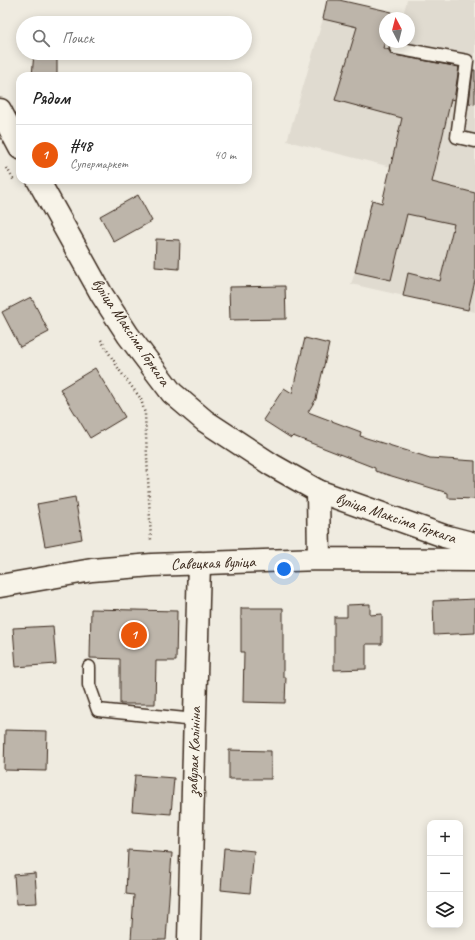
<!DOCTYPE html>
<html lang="ru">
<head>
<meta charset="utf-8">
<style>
	:root { --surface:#fff; --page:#f2f2f2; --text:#222; --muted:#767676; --line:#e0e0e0; --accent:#ea580c }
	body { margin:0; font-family:Caveat,sans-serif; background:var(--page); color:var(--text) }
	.controls { position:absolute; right:12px; bottom:12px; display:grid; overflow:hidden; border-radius:8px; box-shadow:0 2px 10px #0003 }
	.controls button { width:36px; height:36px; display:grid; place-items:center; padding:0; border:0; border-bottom:1px solid var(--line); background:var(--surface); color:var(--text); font:20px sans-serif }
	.compass { position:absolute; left:379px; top:12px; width:36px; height:36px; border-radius:50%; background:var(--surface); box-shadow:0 2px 10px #0003; rotate:353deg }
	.you { position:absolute; left:284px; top:569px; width:14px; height:14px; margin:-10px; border:3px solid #fff; border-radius:50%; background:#1a73e8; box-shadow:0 0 0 6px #1a73e833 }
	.badge { display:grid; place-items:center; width:26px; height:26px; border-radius:50%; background:var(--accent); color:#fff; font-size:13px; font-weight:700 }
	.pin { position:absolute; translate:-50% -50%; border:2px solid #fff; box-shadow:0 1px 4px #0006 }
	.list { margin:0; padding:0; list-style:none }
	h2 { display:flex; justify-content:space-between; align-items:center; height:52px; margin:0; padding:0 16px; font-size:17px }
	h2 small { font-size:13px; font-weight:400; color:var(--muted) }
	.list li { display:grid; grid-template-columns:26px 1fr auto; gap:12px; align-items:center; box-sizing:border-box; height:60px; padding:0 16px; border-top:1px solid var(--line) }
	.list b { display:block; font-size:15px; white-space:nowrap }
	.list p { margin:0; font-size:13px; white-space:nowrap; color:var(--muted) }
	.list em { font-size:13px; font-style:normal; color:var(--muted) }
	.icon { flex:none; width:22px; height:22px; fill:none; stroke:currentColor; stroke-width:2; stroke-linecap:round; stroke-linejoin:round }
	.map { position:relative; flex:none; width:475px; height:940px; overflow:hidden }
	.search { position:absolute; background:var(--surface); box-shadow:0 2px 10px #0003; left:16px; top:16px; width:236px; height:44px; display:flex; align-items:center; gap:10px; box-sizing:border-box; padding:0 14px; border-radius:22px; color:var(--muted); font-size:15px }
	.panel { position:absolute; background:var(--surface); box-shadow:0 2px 10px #0003; left:16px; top:72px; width:236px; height:112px; border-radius:12px }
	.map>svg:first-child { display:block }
</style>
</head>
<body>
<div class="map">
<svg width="475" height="940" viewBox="0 0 475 940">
	<rect width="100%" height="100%" fill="#efebe0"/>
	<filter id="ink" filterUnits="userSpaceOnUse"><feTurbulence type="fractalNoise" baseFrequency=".025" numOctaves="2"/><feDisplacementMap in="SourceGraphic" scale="8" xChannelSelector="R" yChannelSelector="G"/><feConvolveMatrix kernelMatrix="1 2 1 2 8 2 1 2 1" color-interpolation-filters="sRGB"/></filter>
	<g filter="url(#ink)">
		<path fill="#e0dbd0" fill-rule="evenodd" d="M 327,0 L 339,0 L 403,15 L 407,0 L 475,0 L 475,312 L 351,284 L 355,272 L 372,200 L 382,202 L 391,167 L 287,141 L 323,19 ZM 385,18 L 409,18 L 409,42 L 385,42 Z"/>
		<path fill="#bdb5aa" stroke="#3b2a1e" d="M 327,0 L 339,0 L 392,12 L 390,18 L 385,18 L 385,41 L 383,48 L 389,50 L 391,54 L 395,55 L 459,67 L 454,100 L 451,99 L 432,182 L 475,193 L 475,281 L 468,310 L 403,296 L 408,273 L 440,281 L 454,224 L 407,214 L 391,280 L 355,272 L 372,200 L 382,203 L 402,118 L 335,100 L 357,27 L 323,19 Z
			M 34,53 L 57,53 L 57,76 L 32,76 Z
			M 473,70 L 475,70 L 475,104 L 469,103 Z
			M 138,195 L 152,221 L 114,242 L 100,216 Z
			M 156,239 L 180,240 L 179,269 L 155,267 Z
			M 285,286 L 286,319 L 230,320 L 229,287 Z
			M 31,297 L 49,332 L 20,347 L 2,312 Z
			M 305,338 L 329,344 L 316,399 L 308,412 L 361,432 L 360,436 L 430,458 L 475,461 L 475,499 L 448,498 L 448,493 L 375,471 L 375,468 L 293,436 L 291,438 L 263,420 L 284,388 L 292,393 Z
			M 95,368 L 125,417 L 90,438 L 60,389 Z
			M 75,497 L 82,539 L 45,546 L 37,504 Z
			M 475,599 L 475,633 L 434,635 L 433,601 Z
			M 370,604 L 370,615 L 382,614 L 382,644 L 366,644 L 366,669 L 334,670 L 334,617 L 347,617 L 347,605 Z
			M 241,608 L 283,608 L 283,677 L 286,677 L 285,703 L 243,702 L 244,652 L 241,652 Z
			M 91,609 L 177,611 L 176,661 L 156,661 L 155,704 L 120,704 L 120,659 L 90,658 Z
			M 53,626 L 56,664 L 16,667 L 13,628 Z
			M 5,730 L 47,731 L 46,771 L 4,770 Z
			M 229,750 L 271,751 L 271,779 L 229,779 Z
			M 135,775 L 174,778 L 171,814 L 132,811 Z
			M 224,848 L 254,851 L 250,893 L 221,890 Z
			M 128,850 L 172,853 L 166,940 L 131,940 L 134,895 L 126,894 Z
			M 35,873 L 37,903 L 16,904 L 14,875 Z"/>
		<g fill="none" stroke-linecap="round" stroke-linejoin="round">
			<defs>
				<path id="service" d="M 396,48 L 467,61 L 457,137 L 475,141
					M 89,667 L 89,685 L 98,710 L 195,720"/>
				<path id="minor" d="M 189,940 L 199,563"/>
				<path id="secondary" d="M 318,491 L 319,559
					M 0,586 L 92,570 L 152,565 L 319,559 L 475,560"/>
				<path id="trunk" d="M 0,110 L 20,148
					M 38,180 L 102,295 L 128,335 L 172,393 L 205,421 L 272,465 L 318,491 L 444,536 L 475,544"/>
			</defs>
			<use href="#service" stroke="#3b2a1e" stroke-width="15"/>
			<use href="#minor" stroke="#3b2a1e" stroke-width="25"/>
			<use href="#secondary" stroke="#3b2a1e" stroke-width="25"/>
			<use href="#trunk" stroke="#3b2a1e" stroke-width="25"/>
			<path stroke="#3b2a1e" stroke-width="2.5" stroke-dasharray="1 3" stroke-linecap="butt" d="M 7,168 L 14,181
				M 101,340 L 120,371 L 141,399
				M 141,399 L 145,414 L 151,541"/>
			<use href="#service" stroke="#f7f3e8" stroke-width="12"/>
			<use href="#minor" stroke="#f7f3e8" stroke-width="22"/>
			<use href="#secondary" stroke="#f7f3e8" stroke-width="22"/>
			<use href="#trunk" stroke="#f7f3e8" stroke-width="22"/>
		</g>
	</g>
	<g text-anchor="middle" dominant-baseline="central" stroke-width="3" stroke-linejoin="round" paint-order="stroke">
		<g font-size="16" fill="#3b2a1e" stroke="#f7f3e8">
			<text transform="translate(131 332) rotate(56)">вуліца Максіма Горкага</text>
			<text transform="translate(396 518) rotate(19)">вуліца Максіма Горкага</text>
			<text transform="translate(213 563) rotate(-2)">Савецкая вуліца</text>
			<text transform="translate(194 751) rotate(-88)">завулак Калініна</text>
		</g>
	</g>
</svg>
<div class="controls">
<button>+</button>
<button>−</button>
<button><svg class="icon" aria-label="layers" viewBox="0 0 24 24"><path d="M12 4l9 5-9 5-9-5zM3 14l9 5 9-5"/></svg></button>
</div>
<svg class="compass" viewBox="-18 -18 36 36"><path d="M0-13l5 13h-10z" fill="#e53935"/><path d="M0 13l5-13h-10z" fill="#767676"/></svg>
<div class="you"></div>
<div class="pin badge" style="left:134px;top:635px">1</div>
<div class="search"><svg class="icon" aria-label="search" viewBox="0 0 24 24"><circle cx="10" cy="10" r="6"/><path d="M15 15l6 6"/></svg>Поиск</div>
<section class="panel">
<h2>Рядом<small></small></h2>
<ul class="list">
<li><span class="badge">1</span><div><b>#48</b><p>Супермаркет</p></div><em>40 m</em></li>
</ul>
</section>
</div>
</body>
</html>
